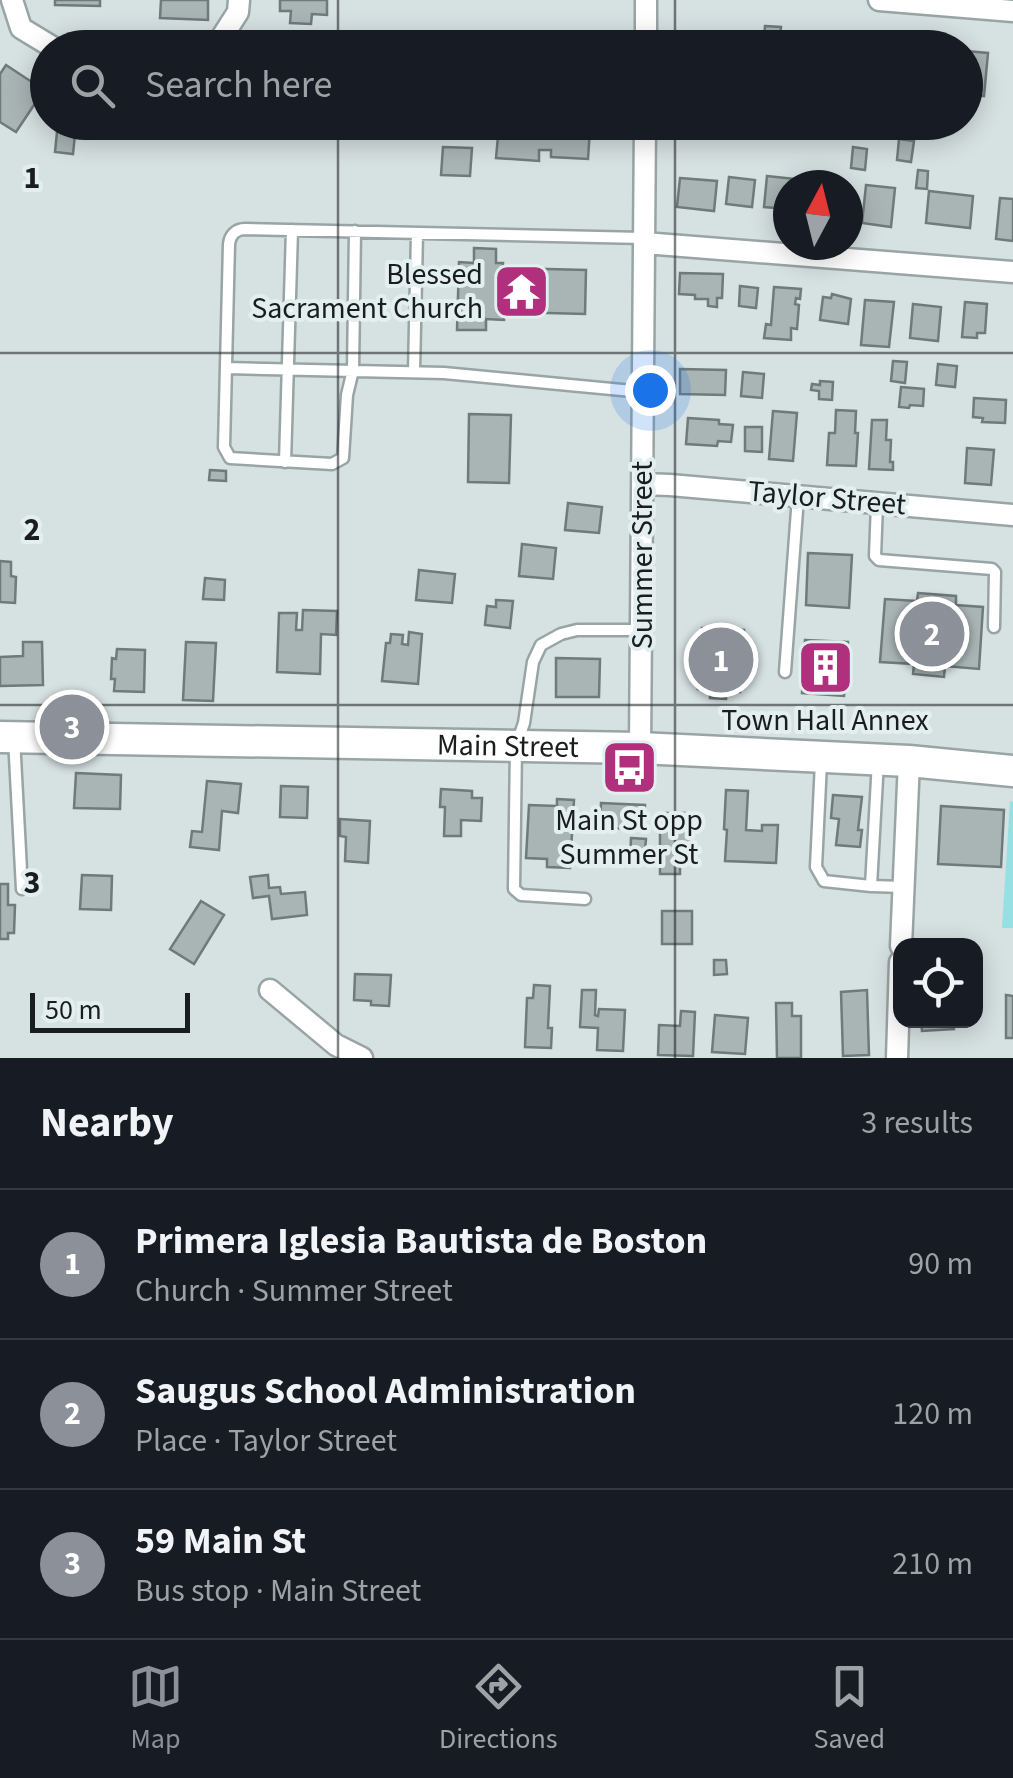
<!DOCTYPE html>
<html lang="en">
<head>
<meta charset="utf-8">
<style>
	:root { --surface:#171b24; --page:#242831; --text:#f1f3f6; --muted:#9ea1a6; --line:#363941; --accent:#8c9099 }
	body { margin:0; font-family:"Source Sans 3",sans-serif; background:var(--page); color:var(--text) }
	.controls { position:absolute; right:30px; bottom:30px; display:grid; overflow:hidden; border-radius:20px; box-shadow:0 5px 25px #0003 }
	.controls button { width:90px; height:90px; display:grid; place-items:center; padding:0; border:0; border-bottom:2px solid var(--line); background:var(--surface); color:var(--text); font:50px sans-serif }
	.compass { position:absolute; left:773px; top:170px; width:90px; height:90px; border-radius:50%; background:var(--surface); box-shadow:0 5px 25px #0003; rotate:7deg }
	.scale { position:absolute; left:30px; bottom:25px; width:160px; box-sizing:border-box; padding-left:10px; border:5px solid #191d1d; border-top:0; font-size:28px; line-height:35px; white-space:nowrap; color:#191d1d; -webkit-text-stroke:8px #e3efef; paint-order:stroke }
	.you { position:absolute; left:650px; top:390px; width:35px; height:35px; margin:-25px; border:8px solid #fff; border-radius:50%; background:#1a73e8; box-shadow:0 0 0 15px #1a73e833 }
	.badge { display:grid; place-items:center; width:65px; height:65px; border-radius:50%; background:var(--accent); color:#fff; font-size:32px; font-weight:700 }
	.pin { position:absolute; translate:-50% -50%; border:5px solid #fff; box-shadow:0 2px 10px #0006 }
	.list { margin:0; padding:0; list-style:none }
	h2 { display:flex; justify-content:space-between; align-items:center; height:130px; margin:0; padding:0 40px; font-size:42px }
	h2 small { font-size:32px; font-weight:400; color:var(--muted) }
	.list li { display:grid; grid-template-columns:65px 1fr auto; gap:30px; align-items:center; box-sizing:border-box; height:150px; padding:0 40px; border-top:2px solid var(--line) }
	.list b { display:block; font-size:38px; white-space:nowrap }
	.list p { margin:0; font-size:32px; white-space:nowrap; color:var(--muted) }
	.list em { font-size:32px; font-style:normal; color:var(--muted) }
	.icon { flex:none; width:55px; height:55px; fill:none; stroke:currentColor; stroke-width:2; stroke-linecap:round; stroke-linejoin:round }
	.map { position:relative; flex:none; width:1013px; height:1058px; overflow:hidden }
	.search { position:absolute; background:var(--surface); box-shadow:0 5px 25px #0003; left:30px; right:30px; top:30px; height:110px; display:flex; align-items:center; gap:25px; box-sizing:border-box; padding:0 35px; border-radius:55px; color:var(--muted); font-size:38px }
	.sheet { height:580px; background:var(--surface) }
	nav { display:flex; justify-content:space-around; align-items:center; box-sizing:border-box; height:140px; border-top:2px solid var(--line); background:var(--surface); font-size:28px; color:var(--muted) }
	nav a { display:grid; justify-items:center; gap:5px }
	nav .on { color:var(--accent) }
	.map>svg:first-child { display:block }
</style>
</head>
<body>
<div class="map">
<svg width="1013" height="1058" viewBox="0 0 1013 1058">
	<rect width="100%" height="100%" fill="#d6e1e2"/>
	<path fill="#96e0e3" d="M 1010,801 L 1013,802 L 1013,928 L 1002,928 Z"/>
	<path fill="#a9b4b5" stroke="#6f7a7a" stroke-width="2.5" d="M 55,0 L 100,0 L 100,6 L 55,5 Z
		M 161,0 L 208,0 L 208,20 L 160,18 Z
		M 280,0 L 327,0 L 327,15 L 312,14 L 311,24 L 290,23 L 291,11 L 280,11 Z
		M 765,26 L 781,27 L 779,48 L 763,48 Z
		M 966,51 L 988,53 L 984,96 L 966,94 Z
		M 6,65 L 44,90 L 16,132 L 0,122 L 0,74 Z
		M 58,122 L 76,124 L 73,154 L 55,152 Z
		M 155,122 L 171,122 L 170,137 L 153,135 Z
		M 533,126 L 590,129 L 588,159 L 551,157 L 551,150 L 539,150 L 539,161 L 496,158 L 498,136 L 532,138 Z
		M 899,139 L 914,141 L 911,162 L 897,160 Z
		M 443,147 L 472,148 L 470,176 L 441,175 Z
		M 853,147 L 867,149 L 865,170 L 851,168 Z
		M 918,170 L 928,171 L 927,189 L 916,188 Z
		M 767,176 L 805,180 L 804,185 L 788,185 L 788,209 L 764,207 Z
		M 729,177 L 755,180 L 752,207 L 726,204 Z
		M 680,178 L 717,181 L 714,211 L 677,207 Z
		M 866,185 L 895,188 L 891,227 L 862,223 Z
		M 929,191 L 973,196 L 970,228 L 926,223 Z
		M 1000,198 L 1013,199 L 1013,241 L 996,239 Z
		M 474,248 L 496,249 L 496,263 L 503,263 L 503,268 L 586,270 L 585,314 L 504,312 L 504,320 L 486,319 L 486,330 L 457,330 L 459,262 L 474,263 Z
		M 680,273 L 723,274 L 722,298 L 717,298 L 717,307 L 708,306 L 708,299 L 695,299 L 695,295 L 679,294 Z
		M 740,286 L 758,288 L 756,308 L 739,306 Z
		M 774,287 L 801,289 L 800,299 L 796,298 L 795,304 L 799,305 L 797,329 L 791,328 L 791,340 L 764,338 L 766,324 L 771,325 Z
		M 832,294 L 851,299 L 848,324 L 820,320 L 823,297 L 831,298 Z
		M 865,300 L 894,302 L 889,347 L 861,345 Z
		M 965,302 L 987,304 L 985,333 L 977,333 L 977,338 L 962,337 Z
		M 913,304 L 941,307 L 938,341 L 910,338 Z
		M 893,361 L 907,362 L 905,383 L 891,381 Z
		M 938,364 L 957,366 L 955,387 L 936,385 Z
		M 680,369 L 726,370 L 725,395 L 680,394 Z
		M 743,372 L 764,374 L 762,398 L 741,396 Z
		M 820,381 L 833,382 L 832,400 L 819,399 L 819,391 L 811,390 L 812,384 L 820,385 Z
		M 901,387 L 924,389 L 923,406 L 910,405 L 909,408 L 899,407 Z
		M 974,398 L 1006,400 L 1005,423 L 982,422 L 983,418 L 973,417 Z
		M 836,410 L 856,411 L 855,433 L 858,433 L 856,466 L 827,465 L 829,433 L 835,433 Z
		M 773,411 L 797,413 L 793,461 L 769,459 Z
		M 469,414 L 511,415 L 509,483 L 468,482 Z
		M 688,418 L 719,420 L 719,424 L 733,425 L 731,442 L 718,441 L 717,446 L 686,444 Z
		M 872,420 L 887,420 L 886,440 L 891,440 L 890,462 L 893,462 L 893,470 L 869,469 Z
		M 745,427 L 762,427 L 762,452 L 745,451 Z
		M 967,448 L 994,450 L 991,485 L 965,483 Z
		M 210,470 L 226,471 L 226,481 L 209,480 Z
		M 568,503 L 602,507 L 599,533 L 565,530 Z
		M 522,544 L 556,548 L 553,579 L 519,576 Z
		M 808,553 L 852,555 L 849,608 L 806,605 Z
		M 0,561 L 11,562 L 11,576 L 16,577 L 15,603 L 0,602 Z
		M 419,570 L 455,574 L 452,603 L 416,600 Z
		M 205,578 L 225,580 L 224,600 L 203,599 Z
		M 918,593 L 956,596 L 956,605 L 983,607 L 979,669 L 945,666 L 944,677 L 913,674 L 914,664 L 880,662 L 885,599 L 917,601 Z
		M 496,600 L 513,601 L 510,628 L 485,625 L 487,606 L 496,607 Z
		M 303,610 L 337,611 L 336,635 L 321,634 L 320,674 L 277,672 L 279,613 L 297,613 L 296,630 L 302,630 Z
		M 702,628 L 744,630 L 740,692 L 726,691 L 726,699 L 710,698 L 710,690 L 698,689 Z
		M 409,632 L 422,634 L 418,684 L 382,681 L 386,643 L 390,643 L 391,634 L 403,635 L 402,644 L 408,645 Z
		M 805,640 L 848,642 L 844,696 L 802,693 Z
		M 23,642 L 42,642 L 43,685 L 0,686 L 0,657 L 23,656 Z
		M 186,642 L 216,643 L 213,701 L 183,700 Z
		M 117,649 L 145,650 L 144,692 L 114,691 L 115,679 L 111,679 L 112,658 L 116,659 Z
		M 556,658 L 600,659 L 599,697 L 556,697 Z
		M 76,773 L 121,775 L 120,809 L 74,808 Z
		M 207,781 L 241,784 L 238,813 L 222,811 L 219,850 L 190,847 L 192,831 L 202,832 Z
		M 281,786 L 308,787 L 307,818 L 280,817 Z
		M 441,789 L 472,791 L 472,798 L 482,798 L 481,821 L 461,820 L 461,836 L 444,836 L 445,807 L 440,807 Z
		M 726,790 L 748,791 L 746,830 L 762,831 L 762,825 L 778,825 L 776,863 L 725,861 L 727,830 L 724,829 Z
		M 833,795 L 862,797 L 858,830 L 862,830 L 860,847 L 836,845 L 839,819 L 831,818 Z
		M 557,799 L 574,800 L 570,868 L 547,867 L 547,859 L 526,858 L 529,805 L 557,806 Z
		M 601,803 L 645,805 L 644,830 L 600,827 Z
		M 941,806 L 1004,810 L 1001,867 L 938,864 Z
		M 660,813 L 691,813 L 691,852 L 680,853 L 680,874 L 660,874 Z
		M 340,819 L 370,821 L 368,863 L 345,861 L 346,837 L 340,836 Z
		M 631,838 L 646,839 L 644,860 L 630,859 Z
		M 82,875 L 112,876 L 111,910 L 80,909 Z
		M 268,875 L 269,888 L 280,887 L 281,894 L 305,892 L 307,915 L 272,919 L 269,896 L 253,898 L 250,877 Z
		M 0,884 L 8,884 L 8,905 L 15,905 L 14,933 L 8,933 L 8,939 L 0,939 Z
		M 201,901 L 224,915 L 194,964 L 170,949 Z
		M 662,911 L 692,911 L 692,944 L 662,944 Z
		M 714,960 L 726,960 L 727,974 L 714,975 Z
		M 355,974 L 391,975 L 389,1006 L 371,1005 L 371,1001 L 354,1000 Z
		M 534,985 L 550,986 L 548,1028 L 552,1028 L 551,1048 L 525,1047 L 527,998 L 533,998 Z
		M 582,990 L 596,990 L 595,1015 L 598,1016 L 599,1009 L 625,1010 L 623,1051 L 597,1050 L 598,1028 L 580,1027 Z
		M 867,990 L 869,1055 L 843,1056 L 841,992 Z
		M 1006,995 L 1013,996 L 1013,1038 L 1006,1038 Z
		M 776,1003 L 792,1003 L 792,1016 L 801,1016 L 801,1058 L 777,1058 Z
		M 681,1011 L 695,1012 L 693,1056 L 658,1055 L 659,1025 L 680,1026 Z
		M 715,1015 L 748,1018 L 745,1054 L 712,1052 Z
		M 921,1021 L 953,1021 L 954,1029 L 922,1031 Z"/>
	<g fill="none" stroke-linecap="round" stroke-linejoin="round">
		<defs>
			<path id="lane" d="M 355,231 L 353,370 L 347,395 L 343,458 L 332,464 L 230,458 L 224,447 L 229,244 C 230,235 236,229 245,229 L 643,238
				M 226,368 L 444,373 L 643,392
				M 414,372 L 417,233
				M 285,462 L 292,230
				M 877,504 L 875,556 L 879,560 L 992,569 L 995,572 L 994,627
				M 785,672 L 798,497
				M 14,738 L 22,889
				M 821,762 L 816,867 L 824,881 L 871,886 L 878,761
				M 871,886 L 904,887
				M 585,899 L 521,895 L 514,889 L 516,746 L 524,723 L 533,662 L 541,645 L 561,634 L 577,630 L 640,630"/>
			<path id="street" d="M 12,0 L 21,28 L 54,48
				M 879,0 L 1013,11
				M 215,48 L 238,12 L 239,0
				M 646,48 L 646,0
				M 644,243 L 1013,272
				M 642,484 L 670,485 L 1013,515
				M 640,748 L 645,122
				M 901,946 L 909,761
				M 270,990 L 336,1045 L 362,1058
				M 897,1058 L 900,962"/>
			<g id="primary">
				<path id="s1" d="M 0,737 L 640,748 L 909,761 L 1013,771"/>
			</g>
		</defs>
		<use href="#lane" stroke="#99a4a4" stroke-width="15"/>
		<use href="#street" stroke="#99a4a4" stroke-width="25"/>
		<use href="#primary" stroke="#99a4a4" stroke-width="35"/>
		<use href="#lane" stroke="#fff" stroke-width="10"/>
		<use href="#street" stroke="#fff" stroke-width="20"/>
		<use href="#primary" stroke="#fff" stroke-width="30"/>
	</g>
	<path fill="none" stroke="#191d1d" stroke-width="2.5" stroke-opacity="0.55" d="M 338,0 L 338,48M 675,0 L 675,48M 338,122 L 338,1058M 675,122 L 675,1058M 0,353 L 1013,353M 0,705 L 1013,705"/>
	<defs>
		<symbol id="temple-square" viewBox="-11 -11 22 22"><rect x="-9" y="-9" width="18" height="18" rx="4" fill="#b1307d" stroke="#e3efef"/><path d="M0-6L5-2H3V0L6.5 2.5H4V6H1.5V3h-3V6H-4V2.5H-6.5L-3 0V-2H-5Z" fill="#fff"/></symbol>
		<symbol id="building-square" viewBox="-11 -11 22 22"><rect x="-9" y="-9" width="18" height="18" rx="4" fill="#b1307d" stroke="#e3efef"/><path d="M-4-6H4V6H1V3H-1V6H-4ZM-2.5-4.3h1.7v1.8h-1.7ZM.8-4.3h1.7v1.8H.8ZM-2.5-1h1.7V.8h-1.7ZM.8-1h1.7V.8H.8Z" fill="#fff"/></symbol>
		<symbol id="bus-square" viewBox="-11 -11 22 22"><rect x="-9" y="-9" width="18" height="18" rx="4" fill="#b1307d" stroke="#e3efef"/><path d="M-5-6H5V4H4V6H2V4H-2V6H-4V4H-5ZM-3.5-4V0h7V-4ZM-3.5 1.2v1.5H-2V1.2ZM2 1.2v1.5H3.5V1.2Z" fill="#fff"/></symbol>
	</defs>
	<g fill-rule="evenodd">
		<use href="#temple-square" x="490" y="260" width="63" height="63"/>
		<use href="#building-square" x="794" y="636" width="63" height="63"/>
		<use href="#bus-square" x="598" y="736" width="63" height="63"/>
	</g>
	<g text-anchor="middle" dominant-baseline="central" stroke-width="8" stroke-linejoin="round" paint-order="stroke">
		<g font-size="30" fill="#191d1d" stroke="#e3efef">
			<text x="483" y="274" text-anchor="end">Blessed<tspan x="483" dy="34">Sacrament Church</tspan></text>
			<text x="825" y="720">Town Hall Annex</text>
			<text x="629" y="820">Main St opp<tspan x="629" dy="34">Summer St</tspan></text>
		</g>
		<g font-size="30" fill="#191d1d" stroke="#e3efef">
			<text transform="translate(827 498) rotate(5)">Taylor Street</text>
			<text transform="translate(642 555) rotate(-90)">Summer Street</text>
			<text stroke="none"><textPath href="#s1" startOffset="508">Main Street</textPath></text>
		</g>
	</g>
	<g font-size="32" text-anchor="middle" font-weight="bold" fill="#191d1d" stroke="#e3efef" stroke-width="8" stroke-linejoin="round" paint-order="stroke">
		<text x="32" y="188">1</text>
		<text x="32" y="540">2</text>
		<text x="32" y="893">3</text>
	</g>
</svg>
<div class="controls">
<button><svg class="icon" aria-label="locate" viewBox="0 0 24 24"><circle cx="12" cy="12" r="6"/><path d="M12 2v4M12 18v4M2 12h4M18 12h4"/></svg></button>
</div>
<svg class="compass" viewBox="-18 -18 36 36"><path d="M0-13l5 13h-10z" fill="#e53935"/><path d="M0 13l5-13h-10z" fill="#9ea1a6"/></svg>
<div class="scale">50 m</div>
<div class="you"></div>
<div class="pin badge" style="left:721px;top:660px">1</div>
<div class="pin badge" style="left:932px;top:634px">2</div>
<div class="pin badge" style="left:72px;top:727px">3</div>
<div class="search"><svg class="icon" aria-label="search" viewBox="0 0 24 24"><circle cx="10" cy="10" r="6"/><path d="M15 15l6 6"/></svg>Search here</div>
</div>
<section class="sheet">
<h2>Nearby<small>3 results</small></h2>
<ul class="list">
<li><span class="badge">1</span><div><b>Primera Iglesia Bautista de Boston</b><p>Church · Summer Street</p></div><em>90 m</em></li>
<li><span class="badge">2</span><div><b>Saugus School Administration</b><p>Place · Taylor Street</p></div><em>120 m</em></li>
<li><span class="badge">3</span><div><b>59 Main St</b><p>Bus stop · Main Street</p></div><em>210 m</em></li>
</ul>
</section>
<nav>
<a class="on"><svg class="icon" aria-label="map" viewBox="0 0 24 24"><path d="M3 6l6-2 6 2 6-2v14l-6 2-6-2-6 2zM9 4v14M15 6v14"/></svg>Map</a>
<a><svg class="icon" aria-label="directions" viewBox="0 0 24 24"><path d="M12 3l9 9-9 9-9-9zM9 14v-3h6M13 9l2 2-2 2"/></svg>Directions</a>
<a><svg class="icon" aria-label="saved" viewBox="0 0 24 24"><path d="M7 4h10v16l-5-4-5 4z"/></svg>Saved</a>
</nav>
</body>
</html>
